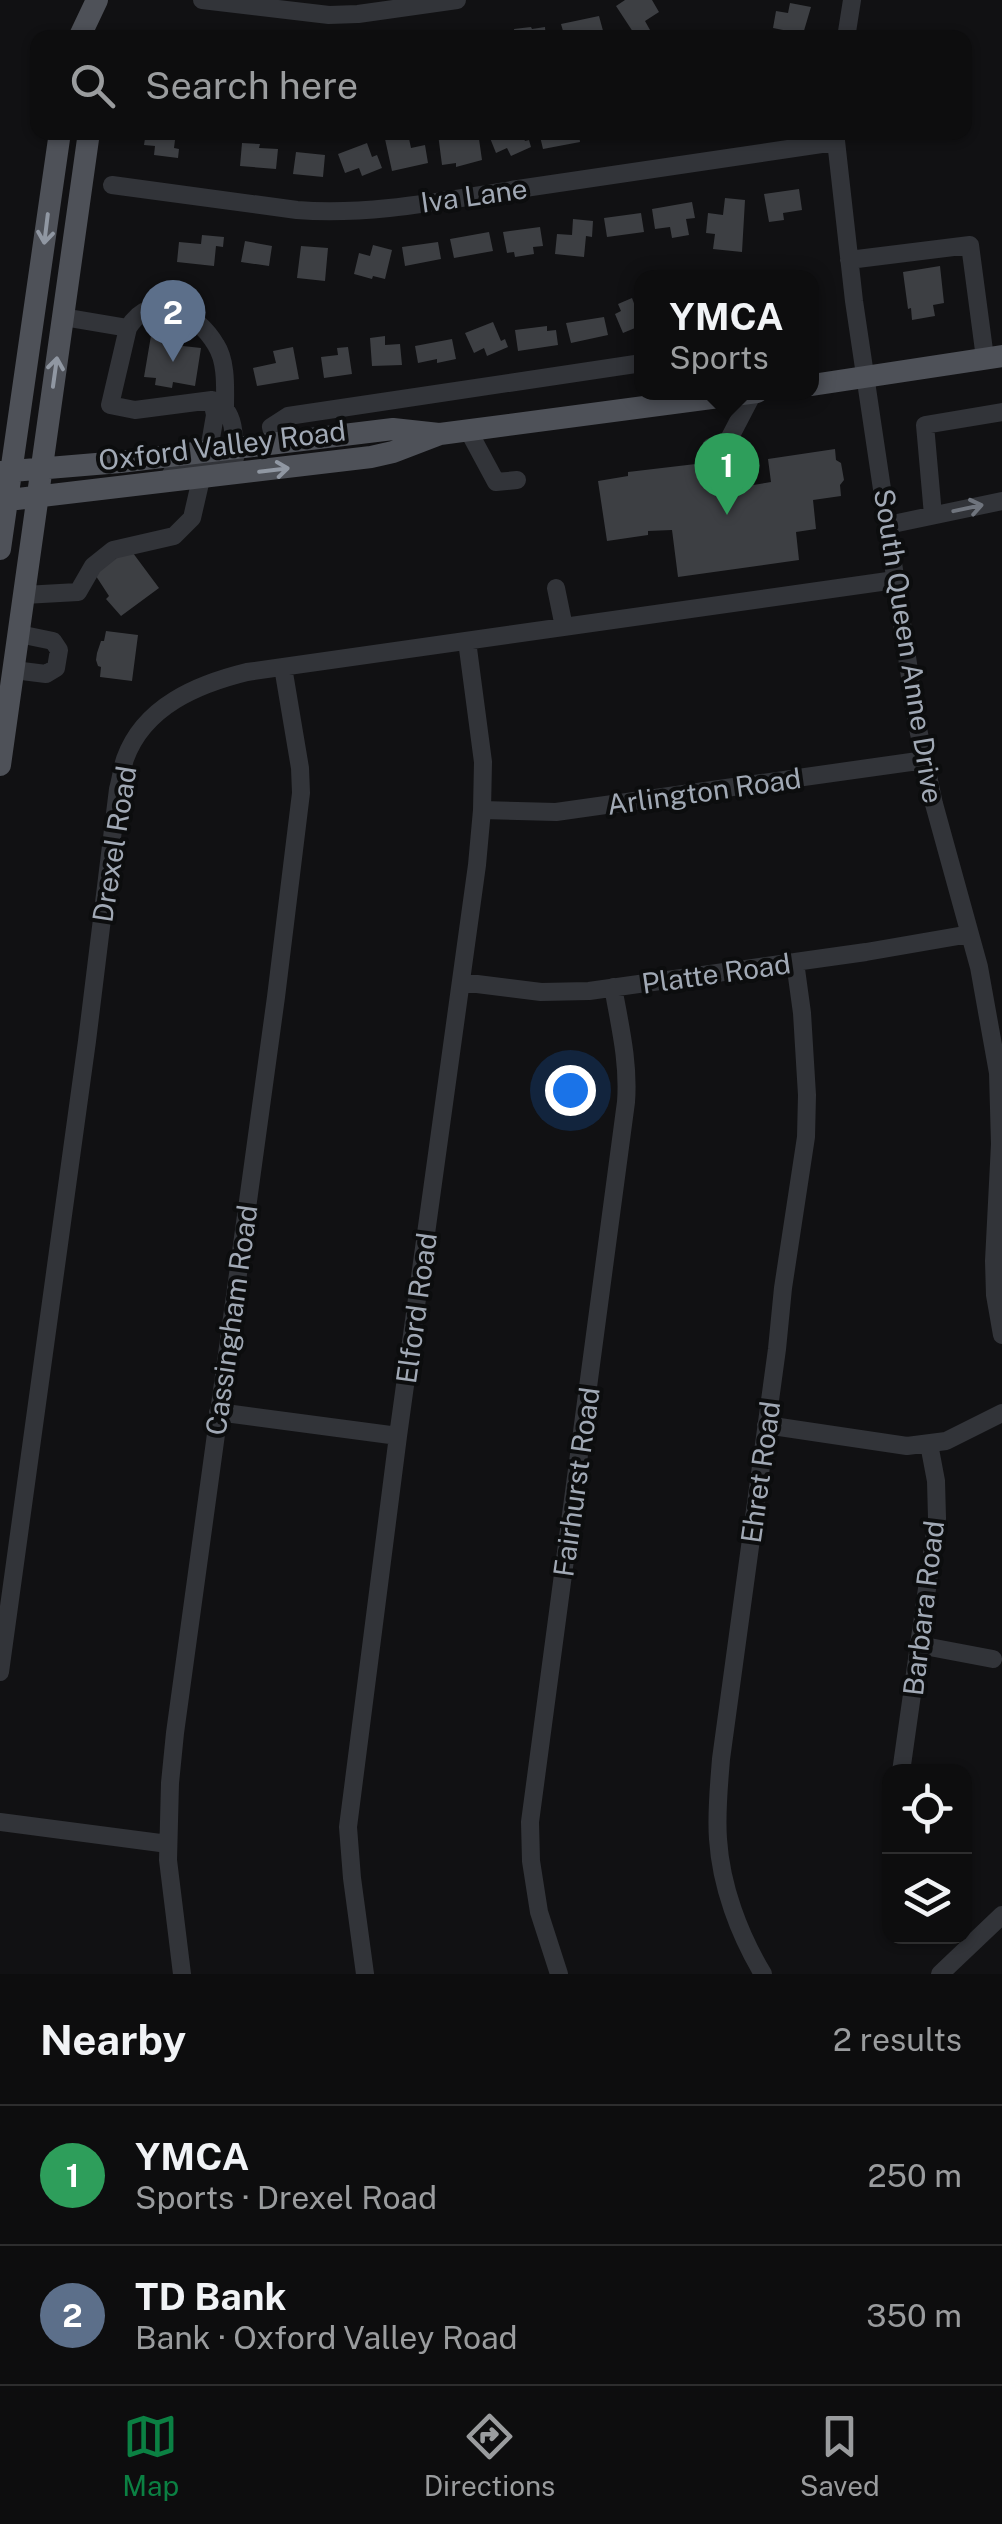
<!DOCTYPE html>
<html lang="en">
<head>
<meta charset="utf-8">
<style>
	:root { --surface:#0d0d0e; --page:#161617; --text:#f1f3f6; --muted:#9a9c9e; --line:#2d2d2e; --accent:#0b8043 }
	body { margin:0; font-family:"Public Sans",sans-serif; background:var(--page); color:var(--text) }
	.controls { position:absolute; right:30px; bottom:30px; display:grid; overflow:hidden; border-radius:20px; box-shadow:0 2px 8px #0004 }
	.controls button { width:90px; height:90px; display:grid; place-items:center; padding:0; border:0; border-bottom:2px solid var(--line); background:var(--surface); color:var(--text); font:50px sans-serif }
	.you { position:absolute; left:570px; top:1090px; width:35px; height:35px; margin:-25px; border:8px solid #fff; border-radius:50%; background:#1a73e8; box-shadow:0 0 0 15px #1a73e833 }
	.badge { display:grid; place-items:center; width:65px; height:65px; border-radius:50%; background:var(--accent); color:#fff; font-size:32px; font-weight:700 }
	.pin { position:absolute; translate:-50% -82px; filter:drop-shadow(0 2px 5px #0008) }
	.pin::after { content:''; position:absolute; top:52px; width:35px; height:30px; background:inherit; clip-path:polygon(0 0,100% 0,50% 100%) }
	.popup { position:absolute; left:634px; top:270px; width:185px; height:130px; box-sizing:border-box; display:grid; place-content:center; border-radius:20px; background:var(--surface); filter:drop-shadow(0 2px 8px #0005); font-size:32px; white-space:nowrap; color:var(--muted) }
	.popup b { font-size:38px; color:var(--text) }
	.popup::after { content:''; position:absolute; left:50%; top:100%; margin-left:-20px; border:20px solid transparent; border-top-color:var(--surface) }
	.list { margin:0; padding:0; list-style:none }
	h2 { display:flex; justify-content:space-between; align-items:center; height:130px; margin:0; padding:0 40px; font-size:42px }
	h2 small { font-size:32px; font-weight:400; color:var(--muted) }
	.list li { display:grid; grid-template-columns:65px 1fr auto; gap:30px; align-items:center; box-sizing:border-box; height:140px; padding:0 40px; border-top:2px solid var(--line) }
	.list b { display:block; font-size:38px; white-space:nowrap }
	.list p { margin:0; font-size:32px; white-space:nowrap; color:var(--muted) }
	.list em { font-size:32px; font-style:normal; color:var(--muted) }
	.icon { flex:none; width:55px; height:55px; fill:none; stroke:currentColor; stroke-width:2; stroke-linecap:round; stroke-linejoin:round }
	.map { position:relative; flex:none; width:1002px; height:1974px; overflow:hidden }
	.search { position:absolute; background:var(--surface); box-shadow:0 2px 8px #0004; left:30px; right:30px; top:30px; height:110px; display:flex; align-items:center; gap:25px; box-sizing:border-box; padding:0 35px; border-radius:20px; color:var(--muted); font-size:38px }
	.sheet { height:410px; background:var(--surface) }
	nav { display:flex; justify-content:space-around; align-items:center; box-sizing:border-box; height:140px; border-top:2px solid var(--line); background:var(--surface); font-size:28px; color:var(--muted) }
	nav a { display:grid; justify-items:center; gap:5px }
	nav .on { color:var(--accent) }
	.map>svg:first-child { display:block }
</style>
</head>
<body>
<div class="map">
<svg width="1002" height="1974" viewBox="0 0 1002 1974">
	<rect width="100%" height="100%" fill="#111113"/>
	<path fill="#3d3f43" d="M 625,0 L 652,0 L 659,12 L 645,21 L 650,30 L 637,38 L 616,6 Z
		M 790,3 L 811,7 L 803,34 L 773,28 L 776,11 L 788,13 Z
		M 599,16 L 605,38 L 565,38 L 561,24 Z
		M 531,27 L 532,29 L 545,27 L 546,38 L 515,38 L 514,29 Z
		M 146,132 L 176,132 L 174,148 L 179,149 L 178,158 L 154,155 L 155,146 L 144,145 Z
		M 447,132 L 478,132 L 482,160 L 456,167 L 456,163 L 442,165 L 438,134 Z
		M 521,132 L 525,141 L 529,140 L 531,147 L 511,156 L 507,148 L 496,153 L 488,133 Z
		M 539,132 L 579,132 L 580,142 L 543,149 Z
		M 408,134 L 411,148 L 425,145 L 428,163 L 392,171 L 385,139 Z
		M 242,143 L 260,144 L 259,148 L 278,149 L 276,169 L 240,166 Z
		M 367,143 L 372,157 L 377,155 L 382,168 L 362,176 L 359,168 L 345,173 L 338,154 Z
		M 296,152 L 325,155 L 323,177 L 293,174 Z
		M 799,189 L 802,210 L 783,213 L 784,220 L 769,222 L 764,194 Z
		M 725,198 L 745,200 L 742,252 L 713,249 L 715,234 L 706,233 L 708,213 L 723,215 Z
		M 692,202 L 695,218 L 686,219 L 689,235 L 672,238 L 670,227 L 655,229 L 652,209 Z
		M 641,213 L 644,232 L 607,237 L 604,218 Z
		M 573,219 L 593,221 L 592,237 L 586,236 L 584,257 L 555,254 L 557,234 L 572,235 Z
		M 540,227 L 543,246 L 533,247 L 534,254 L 515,257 L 514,252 L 507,253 L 503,232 Z
		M 489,232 L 493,251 L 454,258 L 450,239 Z
		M 202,235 L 224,237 L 223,247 L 216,246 L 214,266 L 177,262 L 179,242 L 201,244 Z
		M 245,241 L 272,246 L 269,266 L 241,262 Z
		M 438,242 L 441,259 L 405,266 L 402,247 Z
		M 373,245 L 392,250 L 385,279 L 373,276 L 372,279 L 354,274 L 359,253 L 370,256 Z
		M 301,246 L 328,248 L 325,281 L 297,278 Z
		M 940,266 L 944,303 L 933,305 L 935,316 L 912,320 L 911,308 L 908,309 L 903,272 Z
		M 632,298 L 635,306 L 642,303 L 642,334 L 639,335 L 635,328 L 623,333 L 615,314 L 621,311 L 618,304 Z
		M 155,312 L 170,313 L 165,344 L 201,348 L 195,386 L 173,382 L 172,388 L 155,385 L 156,378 L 144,377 Z
		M 604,317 L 608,335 L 571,343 L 566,323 Z
		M 493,322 L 501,341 L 505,339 L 508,347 L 487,356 L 484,348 L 474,353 L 465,333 Z
		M 547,326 L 547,331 L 556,330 L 558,345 L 518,351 L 515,330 Z
		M 385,336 L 385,345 L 400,344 L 402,365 L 372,366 L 370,338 Z
		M 452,339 L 456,359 L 437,363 L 437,359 L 418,363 L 415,346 Z
		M 293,347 L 299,379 L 257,386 L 253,368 L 276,363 L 273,351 Z
		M 348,347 L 352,374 L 324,378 L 321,357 L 338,355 L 337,348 Z
		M 835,449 L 836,460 L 841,463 L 844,480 L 840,485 L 841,496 L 813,500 L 816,529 L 796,532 L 799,560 L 678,577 L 672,530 L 648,531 L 648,535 L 607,541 L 598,481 L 628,476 L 628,472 L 738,459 L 741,487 L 771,482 L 768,459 Z
		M 130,549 L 159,588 L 121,616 L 106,599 L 109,596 L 94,573 Z
		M 106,631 L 138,635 L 132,681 L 100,677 L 101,667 L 98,666 L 96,660 L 97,653 L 101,641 L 104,641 Z"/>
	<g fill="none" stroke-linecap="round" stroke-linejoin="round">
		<path stroke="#323439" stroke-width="18" d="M 202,0 L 329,15 L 358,14 L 457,0
			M 846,38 L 852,0
			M 835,132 L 854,301 L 917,724 L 934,804 L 979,967 L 998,1073 L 1000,1144 L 994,1261 L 995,1295 L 1002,1335
			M 112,185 L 297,210 C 370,216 446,200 518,189 C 623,173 729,158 835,142
			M 849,260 L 970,245 L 985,358
			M 63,317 L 128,328 L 110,405 L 135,410 L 212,400 C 236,409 234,436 235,458 C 218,469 191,464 171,474
			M 128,328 C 153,287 197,313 216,345 C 227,362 225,389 225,408
			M 468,430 L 496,482 L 517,480
			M 275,443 L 271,427 L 288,416 L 642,363
			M 711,447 L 727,443 L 753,393
			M 209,450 L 215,415 L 212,400
			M 933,515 L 925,425 L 1002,412
			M 888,525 L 1002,501
			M 556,588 L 564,627
			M 24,595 L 78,592 L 93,566 L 113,550 L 174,536 L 192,518 L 201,479
			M 14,670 L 46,674 L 56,668 L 59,650 L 53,641 L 19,634
			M 482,810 L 556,812 L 925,760
			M 461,982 L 541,992 L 589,991 L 866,952 L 970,934
			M 218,1412 L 398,1436
			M 766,1425 L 907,1446 L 946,1441 L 1002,1413
			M 919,1645 L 993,1659
			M 0,1672 L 87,1041 L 118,789 C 121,779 122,768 125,759 C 144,706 198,684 247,672 L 895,580
			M 901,1772 L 937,1518 L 936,1481 L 929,1444
			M 0,1822 L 168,1844
			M 182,1974 L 168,1860 L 170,1783 L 175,1733 L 276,997 L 301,793 L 300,768 L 283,667
			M 365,1974 L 352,1878 L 348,1827 L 398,1436 L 477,865 L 482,810 L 483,762 L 467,641
			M 559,1974 L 539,1912 L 531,1861 L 530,1822 L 626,1102 C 629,1063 620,1026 613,987
			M 763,1974 C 739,1934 721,1886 718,1839 C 716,1812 719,1786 721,1759 L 777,1349 L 783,1288 L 806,1137 L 807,1095 L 802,1013 L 795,962
			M 940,1974 L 1002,1915"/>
		<path stroke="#4e5158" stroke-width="22" d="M 79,38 L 97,0
			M 812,385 L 1002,356
			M 0,472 L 120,462 L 393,429 L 439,434
			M 0,501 L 371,457 L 393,452 L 440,434 L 757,392
			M 0,549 L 60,132
			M 0,765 L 89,132"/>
	</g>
	<defs><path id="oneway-shaft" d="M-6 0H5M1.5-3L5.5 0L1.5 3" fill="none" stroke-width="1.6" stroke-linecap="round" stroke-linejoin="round" transform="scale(2.5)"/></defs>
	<g stroke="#9097a2">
		<use href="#oneway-shaft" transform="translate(46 229) rotate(97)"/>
		<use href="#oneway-shaft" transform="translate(55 372) rotate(-82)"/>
		<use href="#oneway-shaft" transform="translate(274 470) rotate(-7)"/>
	</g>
	<use stroke="#6f747d" href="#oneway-shaft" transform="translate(968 508) rotate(-12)"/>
	<g text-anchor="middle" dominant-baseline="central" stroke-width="8" stroke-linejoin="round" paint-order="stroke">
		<g font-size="28" fill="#a1a9b5" stroke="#0c0d0e">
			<text transform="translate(474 195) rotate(-8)">Iva Lane</text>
			<text transform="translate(222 445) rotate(-7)">Oxford Valley Road</text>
			<text transform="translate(909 646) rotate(81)">South Queen Anne Drive</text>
			<text transform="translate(704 791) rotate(-8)">Arlington Road</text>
			<text transform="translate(114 844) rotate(-81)">Drexel Road</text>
			<text transform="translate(716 973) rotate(-8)">Platte Road</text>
			<text transform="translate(416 1308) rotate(-82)">Elford Road</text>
			<text transform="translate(231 1320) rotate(-82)">Cassingham Road</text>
			<text transform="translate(760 1472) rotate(-82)">Ehret Road</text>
			<text transform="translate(576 1482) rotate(-82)">Fairhurst Road</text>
			<text transform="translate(923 1608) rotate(-83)">Barbara Road</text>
		</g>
	</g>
</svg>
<div class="controls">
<button><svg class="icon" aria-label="locate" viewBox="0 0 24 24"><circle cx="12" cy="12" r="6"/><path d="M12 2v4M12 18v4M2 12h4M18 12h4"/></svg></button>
<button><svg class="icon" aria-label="layers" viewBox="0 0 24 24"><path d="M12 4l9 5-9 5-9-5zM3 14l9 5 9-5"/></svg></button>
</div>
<div class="you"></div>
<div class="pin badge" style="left:727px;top:515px;background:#2e9e5b">1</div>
<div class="popup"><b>YMCA</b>Sports</div>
<div class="pin badge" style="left:173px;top:362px;background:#5c6f8a">2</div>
<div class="search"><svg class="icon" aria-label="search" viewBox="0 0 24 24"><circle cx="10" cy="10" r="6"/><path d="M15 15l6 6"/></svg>Search here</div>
</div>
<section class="sheet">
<h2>Nearby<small>2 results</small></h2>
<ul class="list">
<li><span class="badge" style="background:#2e9e5b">1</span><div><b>YMCA</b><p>Sports · Drexel Road</p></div><em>250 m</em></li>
<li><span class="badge" style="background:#5c6f8a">2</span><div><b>TD Bank</b><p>Bank · Oxford Valley Road</p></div><em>350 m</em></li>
</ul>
</section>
<nav>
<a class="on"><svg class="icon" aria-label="map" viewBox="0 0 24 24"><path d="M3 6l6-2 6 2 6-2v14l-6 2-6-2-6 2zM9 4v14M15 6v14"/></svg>Map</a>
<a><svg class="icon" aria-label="directions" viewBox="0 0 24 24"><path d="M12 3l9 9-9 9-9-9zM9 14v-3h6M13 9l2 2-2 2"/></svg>Directions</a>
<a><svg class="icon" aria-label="saved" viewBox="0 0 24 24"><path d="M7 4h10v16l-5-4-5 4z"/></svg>Saved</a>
</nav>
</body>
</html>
